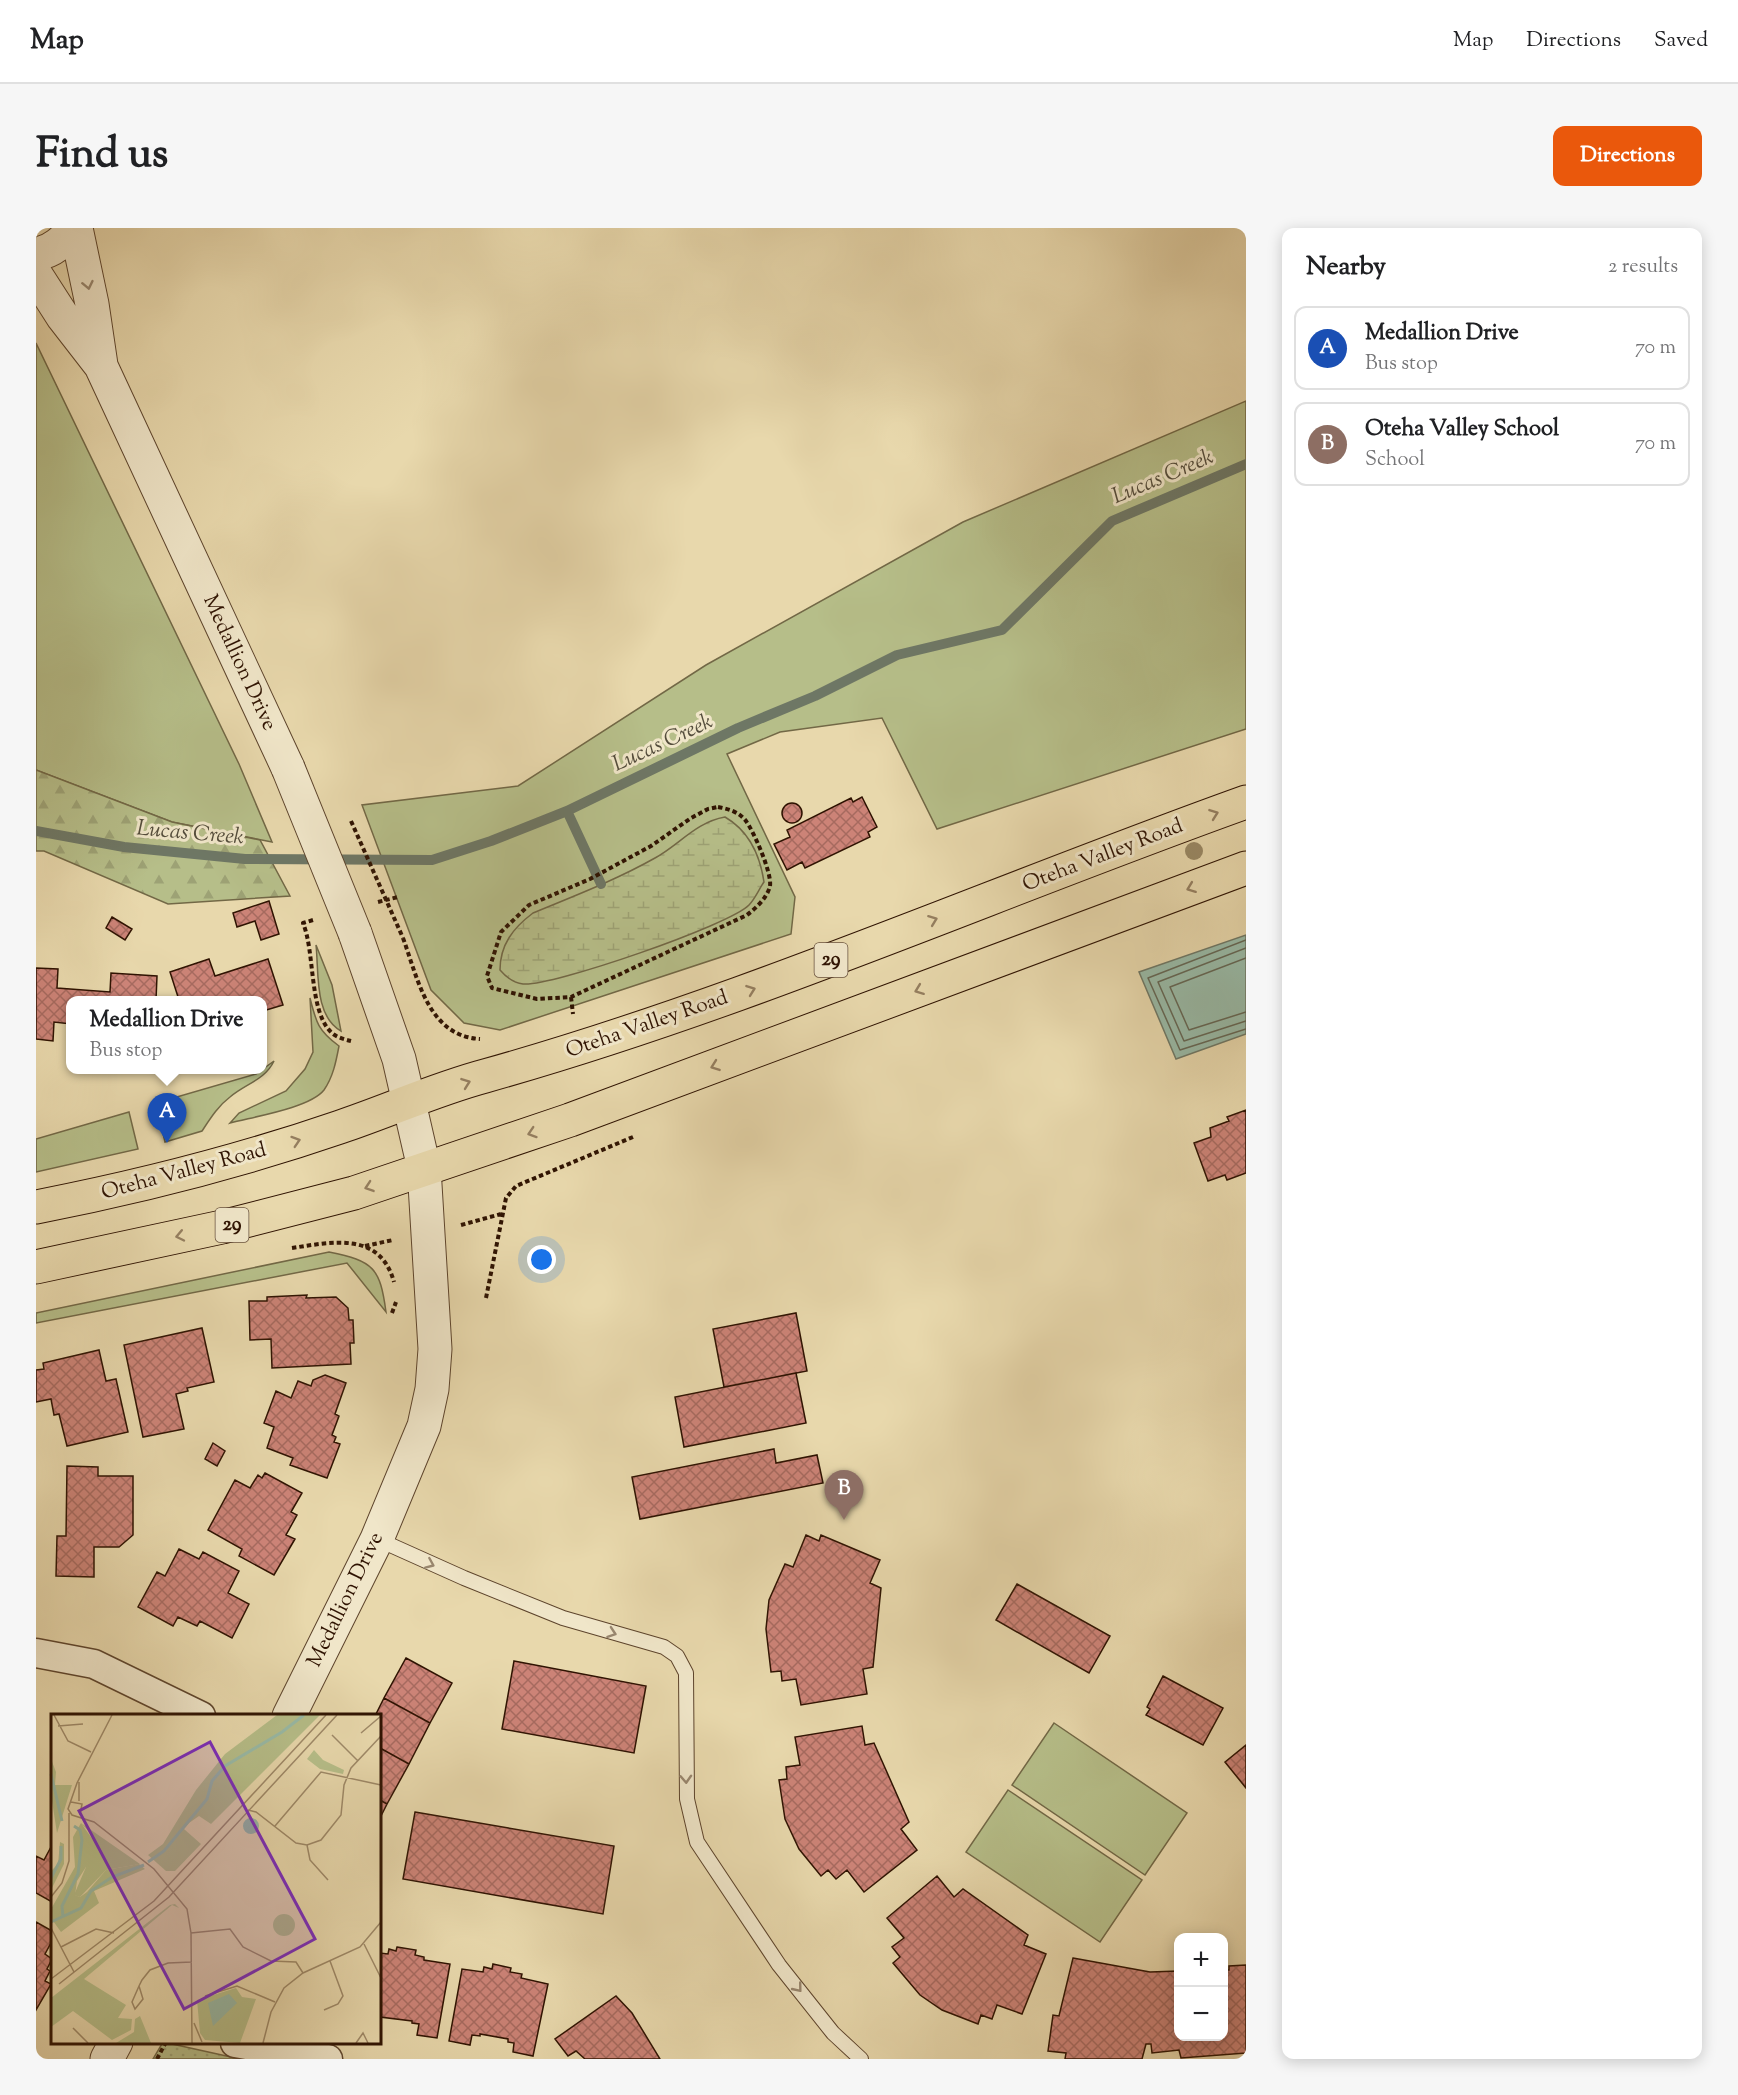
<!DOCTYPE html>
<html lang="en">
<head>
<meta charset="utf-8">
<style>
	:root { --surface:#fff; --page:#f6f6f6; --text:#202124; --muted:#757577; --line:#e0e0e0; --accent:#ea580c }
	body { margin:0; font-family:"Sorts Mill Goudy",serif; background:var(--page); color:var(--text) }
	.controls { position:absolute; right:18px; bottom:18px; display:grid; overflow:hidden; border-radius:12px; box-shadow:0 3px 15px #0003 }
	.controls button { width:54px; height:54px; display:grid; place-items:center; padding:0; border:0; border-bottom:2px solid var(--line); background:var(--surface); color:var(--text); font:30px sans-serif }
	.you { position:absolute; left:506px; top:1032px; width:21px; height:21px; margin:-15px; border:4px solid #fff; border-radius:50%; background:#1a73e8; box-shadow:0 0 0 9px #1a73e833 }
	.badge { display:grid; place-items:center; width:39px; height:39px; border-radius:50%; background:var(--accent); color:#fff; font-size:20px; font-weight:700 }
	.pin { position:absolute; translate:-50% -50px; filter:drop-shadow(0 2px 3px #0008) }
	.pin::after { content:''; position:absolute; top:32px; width:21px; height:18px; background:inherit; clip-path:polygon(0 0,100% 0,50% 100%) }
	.popup { position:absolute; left:30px; top:768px; width:201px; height:78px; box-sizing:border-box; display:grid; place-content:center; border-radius:12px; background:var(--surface); filter:drop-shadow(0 2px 4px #0005); font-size:20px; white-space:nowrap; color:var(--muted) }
	.popup b { font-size:22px; color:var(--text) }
	.popup::after { content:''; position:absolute; left:50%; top:100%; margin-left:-12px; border:12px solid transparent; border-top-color:var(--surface) }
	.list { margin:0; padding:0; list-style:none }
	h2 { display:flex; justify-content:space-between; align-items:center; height:78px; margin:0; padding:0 24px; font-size:26px }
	h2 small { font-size:20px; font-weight:400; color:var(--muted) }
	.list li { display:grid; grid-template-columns:39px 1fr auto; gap:18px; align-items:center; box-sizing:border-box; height:84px; margin:0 12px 12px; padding:0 12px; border:2px solid var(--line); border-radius:12px }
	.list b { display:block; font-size:22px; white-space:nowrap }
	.list p { margin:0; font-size:20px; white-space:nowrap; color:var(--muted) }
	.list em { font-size:20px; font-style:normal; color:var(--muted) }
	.map { position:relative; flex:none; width:1210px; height:1831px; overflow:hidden; border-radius:12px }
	header { display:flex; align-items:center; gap:36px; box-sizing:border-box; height:84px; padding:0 30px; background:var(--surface); border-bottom:2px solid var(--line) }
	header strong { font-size:28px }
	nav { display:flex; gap:33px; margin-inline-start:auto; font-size:21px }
	.intro { display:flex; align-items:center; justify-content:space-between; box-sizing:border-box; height:144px; padding:0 36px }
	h1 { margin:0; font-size:42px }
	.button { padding:15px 27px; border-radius:12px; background:var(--accent); color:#fff; font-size:21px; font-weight:700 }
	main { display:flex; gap:36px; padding:0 36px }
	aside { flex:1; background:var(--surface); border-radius:12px; box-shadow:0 3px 15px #0003 }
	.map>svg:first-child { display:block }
</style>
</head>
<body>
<header>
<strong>Map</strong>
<nav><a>Map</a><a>Directions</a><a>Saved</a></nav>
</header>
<div class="intro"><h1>Find us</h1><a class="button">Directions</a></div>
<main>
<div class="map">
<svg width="1210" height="1831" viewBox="0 0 1210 1831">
	<defs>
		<pattern id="forest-firs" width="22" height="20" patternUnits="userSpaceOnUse" patternTransform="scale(1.5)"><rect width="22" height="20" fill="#b6be89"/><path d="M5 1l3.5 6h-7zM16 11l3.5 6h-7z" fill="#9da275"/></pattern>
		<pattern id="wetland-marsh" width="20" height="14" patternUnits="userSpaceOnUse" patternTransform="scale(1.5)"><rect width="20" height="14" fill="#b6be89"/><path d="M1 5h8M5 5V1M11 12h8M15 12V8" fill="none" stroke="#9da275"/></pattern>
		<pattern id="park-dots" width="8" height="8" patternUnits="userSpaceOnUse" patternTransform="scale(1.5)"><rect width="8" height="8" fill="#b6be89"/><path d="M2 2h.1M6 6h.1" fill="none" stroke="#9da275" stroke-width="1.8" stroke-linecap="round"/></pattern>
		<pattern id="building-cross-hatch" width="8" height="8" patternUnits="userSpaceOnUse" patternTransform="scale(1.5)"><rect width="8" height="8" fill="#cc8377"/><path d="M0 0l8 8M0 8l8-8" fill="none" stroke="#a66a5f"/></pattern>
	</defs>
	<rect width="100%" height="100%" fill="#e8d8ac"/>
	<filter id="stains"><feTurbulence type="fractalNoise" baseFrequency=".00333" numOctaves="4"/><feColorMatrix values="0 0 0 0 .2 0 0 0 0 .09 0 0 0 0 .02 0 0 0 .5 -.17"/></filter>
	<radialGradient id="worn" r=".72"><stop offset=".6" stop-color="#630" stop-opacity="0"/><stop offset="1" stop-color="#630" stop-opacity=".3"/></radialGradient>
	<path fill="#b6be89" stroke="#726846" stroke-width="1.5" d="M 0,115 L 203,536 L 236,614 L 136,594 L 0,542 Z
		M 1210,173 L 1210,501 L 901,601 L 846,490 L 744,504 L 691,526 L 759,669 L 755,706 L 464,802 L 428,795 L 395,762 L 326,577 L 482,558 L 670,437 L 927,294 Z
		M 280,717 L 296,757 L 305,803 C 278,788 283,744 280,717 Z
		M 274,770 C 280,794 282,803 303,818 C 300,834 297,849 288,862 C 274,880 216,889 194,895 L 203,885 L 250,863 L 269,841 L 277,824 Z
		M 238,833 C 229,852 209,856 194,869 C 182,878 174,891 166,903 L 129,914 L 120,875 L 220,846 Z
		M 93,884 L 102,921 L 0,944 L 0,911 Z
		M 293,1024 C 338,1033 344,1040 350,1084 L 311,1035 L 0,1095 L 0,1085 Z
		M 1018,1495 L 1151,1585 L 1109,1647 L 976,1557 Z
		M 972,1562 L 1106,1652 L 1064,1714 L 930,1624 Z"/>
	<path fill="url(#forest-firs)" stroke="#726846" stroke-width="1.5" d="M 0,542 L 136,594 L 224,612 L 254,668 L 132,676 L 8,623 L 0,623 Z"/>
	<path fill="url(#wetland-marsh)" stroke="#726846" stroke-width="1.5" d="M 689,589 C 713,603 724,627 728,654 C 723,661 719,671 713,677 C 694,697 515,759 487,756 C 477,755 470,749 464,742 C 464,717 477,700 497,685 C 538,668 580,652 619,630 C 643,617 660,594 689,589 Z"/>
	<path fill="url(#park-dots)" stroke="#726846" stroke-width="1.5" d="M 127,1814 L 204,1831 L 117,1831 Z"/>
	<path fill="#98baa7" stroke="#6e7765" stroke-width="1.5" d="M 1210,707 L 1210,806 L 1140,831 L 1103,744 Z"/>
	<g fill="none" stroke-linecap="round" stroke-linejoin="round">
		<path stroke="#646654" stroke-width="1.5" d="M 1210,712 L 1112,750 L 1144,822 L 1210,801
			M 1210,720 L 1122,754 L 1148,813 L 1210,793
			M 1210,730 L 1134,759 L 1153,802 L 1210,784"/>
		<path stroke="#6e7765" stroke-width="10" d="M 531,583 L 565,656
			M 0,603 L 88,619 L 209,631 L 396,632 L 455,613 L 531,583 L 702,500 L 779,468 L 861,427 L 966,402 L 1076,293 L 1210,236"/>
	</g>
	<path fill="url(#building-cross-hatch)" stroke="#2f1302" stroke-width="1.5" d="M 826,569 L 841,599 L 832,604 L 834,609 L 769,640 L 766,634 L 751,642 L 738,616 L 754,609 L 751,602 L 815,570 L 817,574 Z
		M746 585a10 10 0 1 1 20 0a10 10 0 1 1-20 0Z
		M 233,673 L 243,706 L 225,712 L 219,693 L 201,699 L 197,685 Z
		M 76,689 L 96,701 L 89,712 L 70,700 Z
		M 173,731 L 179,748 L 232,731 L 247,777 L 227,783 L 227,772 L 143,772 L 134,744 Z
		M 0,740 L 22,741 L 21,760 L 74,764 L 75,745 L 121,748 L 120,772 L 35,772 L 35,796 L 18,794 L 17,813 L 0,811 Z
		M 1210,882 L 1210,945 L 1191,952 L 1189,947 L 1172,953 L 1158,915 L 1175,909 L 1174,900 L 1193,893 L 1191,889 Z
		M 271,1067 L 270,1070 L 300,1069 L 312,1080 L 313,1092 L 317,1092 L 318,1115 L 314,1115 L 315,1136 L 236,1140 L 235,1111 L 214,1112 L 213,1073 L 231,1073 L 231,1069 Z
		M 760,1085 L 771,1143 L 688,1159 L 677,1101 Z
		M 166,1100 L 178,1154 L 151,1160 L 152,1163 L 140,1166 L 148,1201 L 107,1209 L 88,1117 Z
		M 63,1122 L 70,1153 L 80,1151 L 92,1204 L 31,1218 L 23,1186 L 18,1187 L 15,1171 L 0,1174 L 0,1142 L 8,1141 L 7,1135 Z
		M 760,1145 L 770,1195 L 648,1219 L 639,1169 Z
		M 289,1147 L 310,1155 L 299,1186 L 303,1188 L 296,1207 L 300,1209 L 298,1214 L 304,1216 L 291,1250 L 254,1237 L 257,1230 L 231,1220 L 238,1199 L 228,1195 L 240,1163 L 255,1170 L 262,1153 L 275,1158 L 277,1152 Z
		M 177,1215 L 189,1223 L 181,1238 L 169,1231 Z
		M 738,1221 L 740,1235 L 781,1227 L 787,1255 L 604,1291 L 596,1249 Z
		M 31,1238 L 62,1239 L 62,1248 L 97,1248 L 97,1307 L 83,1319 L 58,1319 L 58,1349 L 20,1348 L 21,1308 L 30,1308 Z
		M 229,1245 L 266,1265 L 255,1284 L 261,1287 L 250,1307 L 259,1311 L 238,1347 L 203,1328 L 206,1321 L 172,1302 L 199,1252 L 214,1260 L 222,1247 L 226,1250 Z
		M 770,1307 L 783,1313 L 785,1307 L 844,1332 L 834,1355 L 845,1360 L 837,1439 L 827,1441 L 831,1466 L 765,1477 L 760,1451 L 746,1453 L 745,1443 L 735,1444 L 730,1401 L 733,1372 L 749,1336 L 757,1339 Z
		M 143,1321 L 163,1331 L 167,1324 L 203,1343 L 192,1365 L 213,1376 L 196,1410 L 164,1393 L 161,1398 L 142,1389 L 137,1398 L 102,1379 L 121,1344 L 129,1348 Z
		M 981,1356 L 1074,1408 L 1053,1445 L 960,1392 Z
		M 370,1430 L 416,1455 L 394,1495 L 348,1470 Z
		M 478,1433 L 610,1458 L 598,1525 L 466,1501 Z
		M 1127,1448 L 1187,1480 L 1167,1517 L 1110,1487 L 1114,1481 L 1111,1479 Z
		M 348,1470 L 394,1495 L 373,1536 L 344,1520 L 344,1488 L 339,1488 Z
		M 826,1498 L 829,1517 L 838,1515 L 873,1594 L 865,1601 L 881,1622 L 828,1664 L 811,1642 L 800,1651 L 792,1642 L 785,1648 L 763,1621 L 749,1591 L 743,1552 L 751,1551 L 750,1539 L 764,1537 L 759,1509 Z
		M 1210,1517 L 1210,1560 L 1189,1534 Z
		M 344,1520 L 373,1536 L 351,1576 L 344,1572 Z
		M 344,1572 L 351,1576 L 344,1590 Z
		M 379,1584 L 578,1618 L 567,1686 L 367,1651 Z
		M 16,1617 L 16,1674 L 0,1665 L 0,1628 L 8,1632 Z
		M 901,1648 L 918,1669 L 927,1661 L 992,1707 L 988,1717 L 1010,1726 L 986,1786 L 961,1777 L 956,1791 L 945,1787 L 942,1796 L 906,1782 L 884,1767 L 857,1735 L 864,1729 L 856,1719 L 868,1710 L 851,1690 Z
		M 0,1694 L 16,1703 L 16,1713 L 9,1726 L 16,1731 L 11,1741 L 14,1743 L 9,1753 L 15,1756 L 0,1782 Z
		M 361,1719 L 380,1722 L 379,1727 L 388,1729 L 388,1732 L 414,1736 L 401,1810 L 381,1807 L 383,1796 L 376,1795 L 376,1793 L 344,1789 L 344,1725 L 352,1726 L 353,1721 L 360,1723 Z
		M 1037,1730 L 1114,1744 L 1142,1743 L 1142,1808 L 1188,1808 L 1188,1742 L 1193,1742 L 1193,1738 L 1210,1737 L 1210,1825 L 1145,1830 L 1143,1822 L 1116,1825 L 1115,1816 L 1110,1816 L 1106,1831 L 1029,1831 L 1030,1825 L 1012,1823 L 1017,1787 L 1023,1788 Z
		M 457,1736 L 475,1740 L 474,1744 L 486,1746 L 485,1750 L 512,1756 L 497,1828 L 477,1824 L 478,1815 L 472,1814 L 472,1811 L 444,1806 L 444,1808 L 436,1807 L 434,1817 L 413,1813 L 426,1741 L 447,1744 L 448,1739 L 456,1741 Z
		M 580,1768 L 596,1785 L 624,1831 L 549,1831 L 540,1823 L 532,1828 L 519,1811 Z"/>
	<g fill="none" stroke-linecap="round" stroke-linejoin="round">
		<defs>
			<path id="service" d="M 341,1311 L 428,1350 L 527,1390 L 628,1419 L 641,1428 L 650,1445 L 651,1571 L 661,1614 L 743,1737 L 797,1805 L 825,1831"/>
			<path id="minor" d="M 0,1425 L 58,1436 L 165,1488
				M 199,1815 L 292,1831"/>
			<path id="tertiary" d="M 40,0 L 56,76 L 65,137
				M 0,26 C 17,24 28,12 39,0
				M 0,47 L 27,89 L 65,138 L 252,540
				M 253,1488 L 341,1311 L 388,1198 L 396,1161 L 399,1121 L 388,940 L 363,831 L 319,705
				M 71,1831 L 80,1814"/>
			<path id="primary" d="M 0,979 C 103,959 205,933 304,899 C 352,883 400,861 449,848 C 709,775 956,665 1210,574
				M 0,1039 L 186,999 L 318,965 L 534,892 L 1210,640"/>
		</defs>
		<use href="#service" stroke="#5d442c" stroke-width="16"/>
		<use href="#minor" stroke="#5d442c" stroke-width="31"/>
		<use href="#tertiary" stroke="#5d442c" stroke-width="35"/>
		<use href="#primary" stroke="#2f1302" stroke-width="35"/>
		<path stroke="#2f1302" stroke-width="4" stroke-dasharray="4.5 3" stroke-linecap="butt" d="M 682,579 C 693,581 703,584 710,593 C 718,604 736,645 734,658 C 731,670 720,680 711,687 L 535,769 L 501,771 L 456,760 L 451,748 L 465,704 L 493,677 L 554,651 L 615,618 L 655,590 L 672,581 Z
			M 342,674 L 362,669
			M 277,692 L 267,695 C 279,724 273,781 294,803 C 299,809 307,811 315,813
			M 367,710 C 382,751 392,808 444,811
			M 535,769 L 537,786
			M 425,997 L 465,986
			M 329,1018 L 357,1012
			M 256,1020 C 296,1014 344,1003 358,1054
			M 450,1070 L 470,970 L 480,958 L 597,909
			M 356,1085 L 360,1074
			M 121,1831 L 130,1814"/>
		<use href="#service" stroke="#f0e6c9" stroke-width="14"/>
		<use href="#minor" stroke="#f0e6c9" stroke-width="28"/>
		<use href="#tertiary" stroke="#f0e6c9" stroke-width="33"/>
		<use href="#primary" stroke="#e8d8ac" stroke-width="33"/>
		<defs>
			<path id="tertiary-bridge" d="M 252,540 L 319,705"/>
		</defs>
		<use href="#tertiary-bridge" stroke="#5d442c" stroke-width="35" stroke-linecap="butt"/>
		<path stroke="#2f1302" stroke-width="4" stroke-dasharray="4.5 3" stroke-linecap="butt" d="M 315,593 L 367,710"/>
		<use href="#tertiary-bridge" stroke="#f0e6c9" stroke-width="33"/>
	</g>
	<circle fill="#998864" cx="1158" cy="623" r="9"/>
	<defs><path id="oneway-chevron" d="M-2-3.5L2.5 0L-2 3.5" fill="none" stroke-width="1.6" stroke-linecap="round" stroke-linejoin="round" transform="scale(1.5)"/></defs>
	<g stroke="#99876f">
		<use href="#oneway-chevron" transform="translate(52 57) rotate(78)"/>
		<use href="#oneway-chevron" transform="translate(394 1336) rotate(23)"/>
		<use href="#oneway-chevron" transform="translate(576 1405) rotate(19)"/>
		<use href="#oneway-chevron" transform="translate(650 1551) rotate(87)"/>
		<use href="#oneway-chevron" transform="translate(762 1760) rotate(51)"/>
	</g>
	<g stroke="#957f60">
		<use href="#oneway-chevron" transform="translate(1178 586) rotate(-20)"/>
		<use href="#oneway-chevron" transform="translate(1155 660) rotate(159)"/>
		<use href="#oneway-chevron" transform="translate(897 692) rotate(-21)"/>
		<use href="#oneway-chevron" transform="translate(715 762) rotate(-20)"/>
		<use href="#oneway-chevron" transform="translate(883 762) rotate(159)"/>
		<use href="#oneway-chevron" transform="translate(679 838) rotate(160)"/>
		<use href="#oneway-chevron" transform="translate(430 855) rotate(-20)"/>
		<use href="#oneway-chevron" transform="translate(496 905) rotate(162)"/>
		<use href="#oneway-chevron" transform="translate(260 913) rotate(-18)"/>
		<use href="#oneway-chevron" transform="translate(333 959) rotate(161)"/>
		<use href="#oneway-chevron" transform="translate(144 1008) rotate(168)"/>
	</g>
	<g text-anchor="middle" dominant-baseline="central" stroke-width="6" stroke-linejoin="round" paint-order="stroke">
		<g fill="#f0e6c9" stroke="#69523e" stroke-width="1.5">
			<rect x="778.5" y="715" width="33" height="34" rx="4.5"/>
			<rect x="179.5" y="980" width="33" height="34" rx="4.5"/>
		</g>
		<g font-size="20" font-weight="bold" fill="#2f1302">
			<text x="795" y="732">29</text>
			<text x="196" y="997">29</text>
		</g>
		<g font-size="21" fill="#2f1302" stroke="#f0e6c9">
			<text transform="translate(203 435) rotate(65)">Medallion Drive</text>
			<text transform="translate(1067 628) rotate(-21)">Oteha Valley Road</text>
			<text transform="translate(611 797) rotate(-19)">Oteha Valley Road</text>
			<text transform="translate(148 944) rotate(-15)">Oteha Valley Road</text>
			<text transform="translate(310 1372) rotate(-64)">Medallion Drive</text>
		</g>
		<g font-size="22" font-style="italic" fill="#544d3c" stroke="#f0e6c9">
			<text transform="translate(1127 250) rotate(-23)">Lucas Creek</text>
			<text transform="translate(627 516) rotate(-25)">Lucas Creek</text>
			<text transform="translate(154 606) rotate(5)">Lucas Creek</text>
		</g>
	</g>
	<g transform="translate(15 1486)">
		<rect width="330" height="330" fill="#e8d8ac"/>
		<path d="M 226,1 L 269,1 L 160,110 L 148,102 L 138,109 L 133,115 L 150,130 L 124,157 L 115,157 L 97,141 L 112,130 L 145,76 L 174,40 ZM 0,45 L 5,58 L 4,71 L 21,71 L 6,119 L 0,81 ZM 30,109 L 89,150 L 55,156 L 29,183 L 23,181 L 35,153 L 41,121 ZM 9,128 L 13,130 L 13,150 L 0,176 L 0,157 L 7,150 ZM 124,190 L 128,194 L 121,191 L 33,265 L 75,291 L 67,304 L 81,305 L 80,316 L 61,326 L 22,297 L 0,313 L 0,284 L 119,191 ZM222 211a11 11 0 1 1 22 0a11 11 0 1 1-22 0ZM 89,302 L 100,329 L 65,329 L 83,318 L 84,305 Z" fill="#b6be89"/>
		<path d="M 30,109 L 47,133 L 42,150 L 35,153 L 26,167 L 24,181 L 29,183 L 36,178 L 55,156 L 88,150 L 94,155 L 43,177 L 48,189 L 10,218 L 0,204 L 0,195 L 24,153 L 22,123 Z" fill="#b6be89"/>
		<path d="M 139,121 L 144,130 L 121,151 L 121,143 ZM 37,272 L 66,290 L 68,297 L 52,292 L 35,277 Z" fill="#b6be89"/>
		<path d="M 263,36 L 272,46 L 293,56 L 292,60 L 269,55 L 256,45 ZM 185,274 L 191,283 L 205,285 L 189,329 L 154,326 L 149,319 L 146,286 Z" fill="#b6be89"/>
		<path d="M192 112a8 8 0 1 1 16 0a8 8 0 1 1-16 0ZM 178,280 L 186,289 L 162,312 L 157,289 Z" fill="#98baa7"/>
		<path fill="none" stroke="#98baa7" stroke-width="3" d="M 0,60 L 11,107M 97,148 L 113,137 L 156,85 L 161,67 L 174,52 L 231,18 L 253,1M 0,164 L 10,145 L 10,132M 12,203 L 11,192 L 27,160 L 31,126 L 29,116 L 23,112M 0,208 L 30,194 L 40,177 L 61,163 L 93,151"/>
		<path fill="none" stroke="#9e8968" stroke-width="1.5" d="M 3,1 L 17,27 L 40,38M 61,1 L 26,69 L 17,95 L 21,101 L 43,108 L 103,155 L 136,195 L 140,219 L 141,329M 7,12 L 32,10M 310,19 L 330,2M 281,21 L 307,47M 28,87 L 28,68M 20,88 L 31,90 L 29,101M 197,96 L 205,98 L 245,129 L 256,131 L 270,126 L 290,101 L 293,71 L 300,54 L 330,22M 224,112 L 270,58 L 330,71M 256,131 L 259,146 L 277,166M 0,183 L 11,169 L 18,147 L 18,99M 0,214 L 23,258M 140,219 L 179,215 L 192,233 L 220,247 L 245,248 L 252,259M 313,230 L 330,264M 10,233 L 45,215 L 63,219M 0,265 L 103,187 L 275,1M 8,270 L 118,183 L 286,1M 88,272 L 92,285 L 84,295 L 81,288 L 88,272 L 91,266 L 99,256 L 117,249 L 141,248M 154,282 L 186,272 L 224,288M 273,296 L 287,290 L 292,282 L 279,247M 143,309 L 151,328M 22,314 L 37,329M 212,329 L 220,298 L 233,274 L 252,259 L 309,233 L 330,208M 305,329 L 312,319 L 317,329"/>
		<path fill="#7b2cbf" fill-opacity="0.15" stroke="#7b2cbf" stroke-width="3" d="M 159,28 L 264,225 L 133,295 L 28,97 Z"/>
		<rect width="330" height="330" fill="none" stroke="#2f1302" stroke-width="3"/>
	</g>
	<rect width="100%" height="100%" filter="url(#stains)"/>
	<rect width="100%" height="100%" fill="url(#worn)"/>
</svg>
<div class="controls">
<button>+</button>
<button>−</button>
</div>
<div class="you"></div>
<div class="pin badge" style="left:131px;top:915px;background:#1a4fb4">A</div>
<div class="popup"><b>Medallion Drive</b>Bus stop</div>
<div class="pin badge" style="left:808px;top:1292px;background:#8d6e63">B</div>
</div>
<aside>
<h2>Nearby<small>2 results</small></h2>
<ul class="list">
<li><span class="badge" style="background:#1a4fb4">A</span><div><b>Medallion Drive</b><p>Bus stop</p></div><em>70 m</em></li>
<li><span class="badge" style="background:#8d6e63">B</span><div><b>Oteha Valley School</b><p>School</p></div><em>70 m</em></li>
</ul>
</aside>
</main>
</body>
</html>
